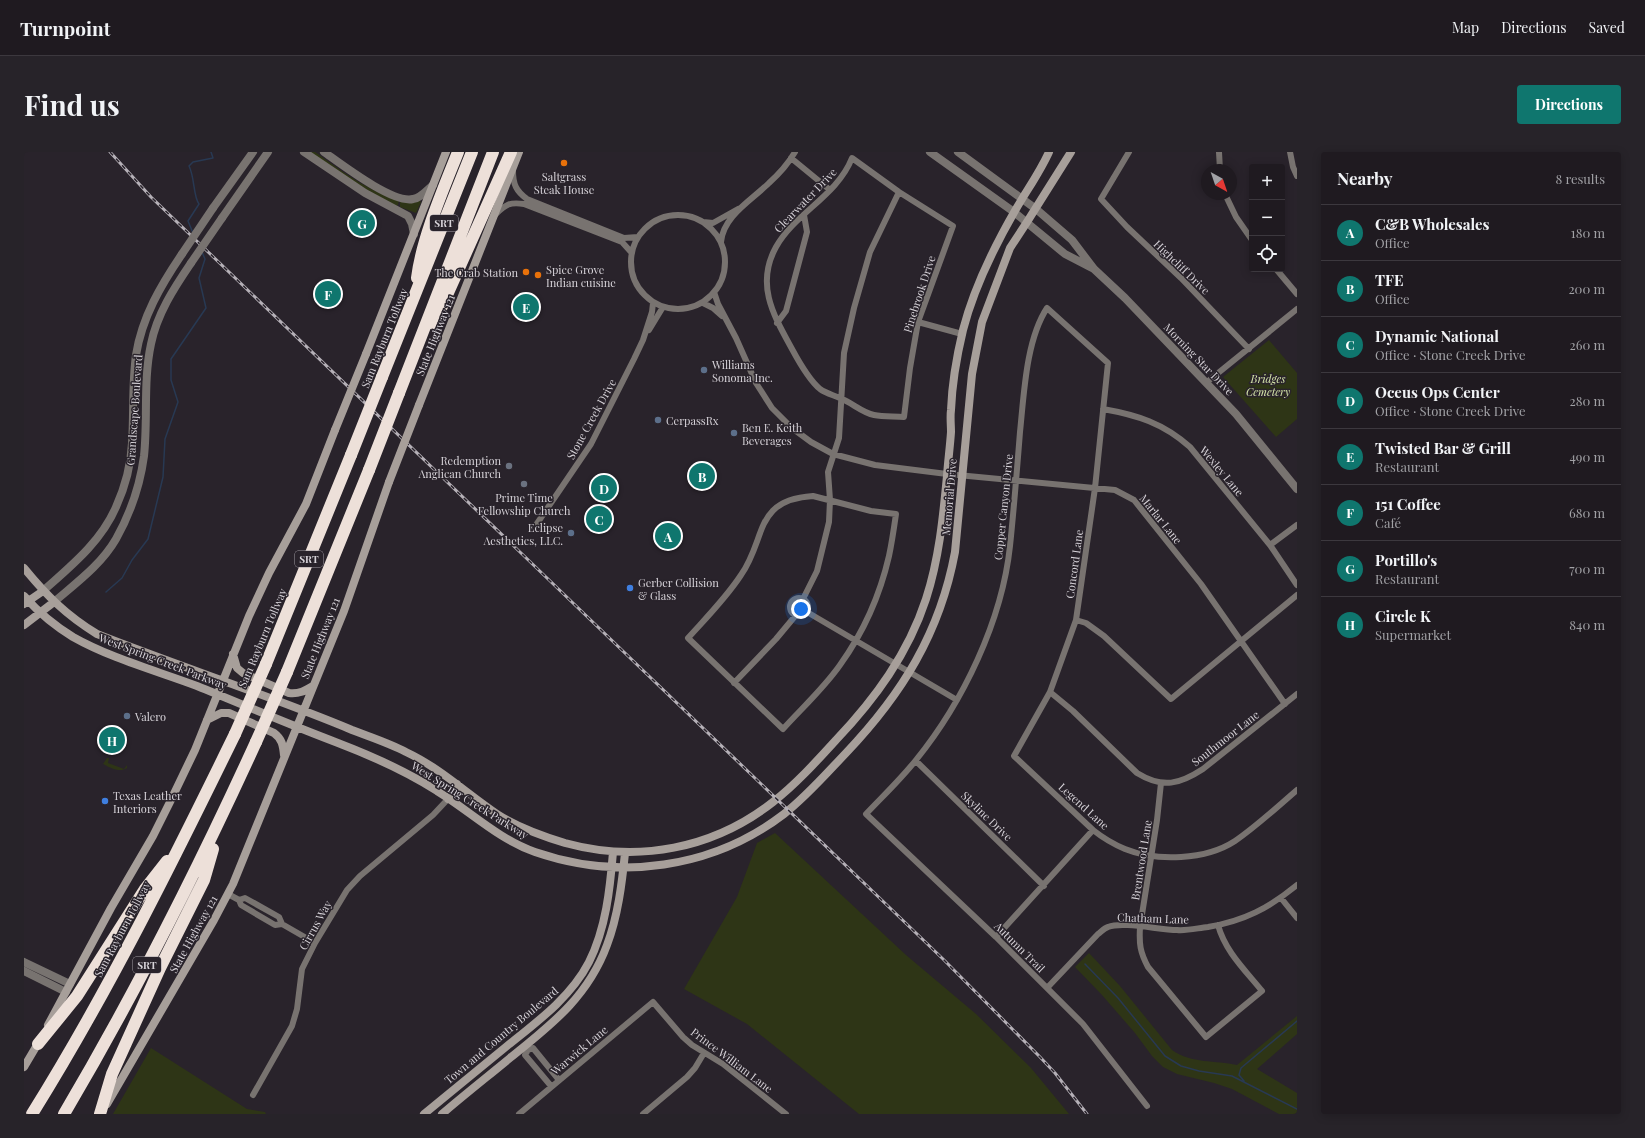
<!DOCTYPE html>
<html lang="en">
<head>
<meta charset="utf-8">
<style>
	:root { --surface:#1f1a20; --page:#272329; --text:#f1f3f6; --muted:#a1a1a5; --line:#3c383e; --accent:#0f766e }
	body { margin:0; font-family:"Playfair Display",serif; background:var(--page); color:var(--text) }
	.controls { position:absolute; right:12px; top:12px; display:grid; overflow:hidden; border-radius:4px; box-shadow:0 2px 10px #0003 }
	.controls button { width:36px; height:36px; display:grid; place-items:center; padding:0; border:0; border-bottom:1px solid var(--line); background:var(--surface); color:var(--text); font:20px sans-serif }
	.compass { position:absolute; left:1177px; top:12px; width:36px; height:36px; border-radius:50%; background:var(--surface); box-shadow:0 2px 10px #0003; rotate:140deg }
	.you { position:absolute; left:777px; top:457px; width:14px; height:14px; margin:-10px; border:3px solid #fff; border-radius:50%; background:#1a73e8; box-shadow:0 0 0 6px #1a73e833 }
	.badge { display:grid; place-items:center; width:26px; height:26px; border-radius:50%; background:var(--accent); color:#fff; font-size:13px; font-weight:700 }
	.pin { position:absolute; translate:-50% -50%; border:2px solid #fff; box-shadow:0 1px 4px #0006 }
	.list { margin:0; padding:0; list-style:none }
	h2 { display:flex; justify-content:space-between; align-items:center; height:52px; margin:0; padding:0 16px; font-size:17px }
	h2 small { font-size:13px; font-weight:400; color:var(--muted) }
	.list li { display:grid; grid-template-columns:26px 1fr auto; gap:12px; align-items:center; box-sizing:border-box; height:56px; padding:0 16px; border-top:1px solid var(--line) }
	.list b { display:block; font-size:15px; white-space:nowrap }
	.list p { margin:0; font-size:13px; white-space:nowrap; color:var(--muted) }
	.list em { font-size:13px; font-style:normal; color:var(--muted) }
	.icon { flex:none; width:22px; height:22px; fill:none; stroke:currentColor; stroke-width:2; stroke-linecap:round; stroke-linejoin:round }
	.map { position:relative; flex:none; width:1273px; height:962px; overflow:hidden; border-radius:4px }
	header { display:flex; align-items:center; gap:24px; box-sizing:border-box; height:56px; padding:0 20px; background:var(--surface); border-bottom:1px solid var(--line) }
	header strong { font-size:19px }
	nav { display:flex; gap:22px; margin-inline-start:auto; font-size:14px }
	.intro { display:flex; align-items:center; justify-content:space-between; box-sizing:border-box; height:96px; padding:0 24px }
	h1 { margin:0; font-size:28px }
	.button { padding:10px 18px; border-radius:4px; background:var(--accent); color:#fff; font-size:14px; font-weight:700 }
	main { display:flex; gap:24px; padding:0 24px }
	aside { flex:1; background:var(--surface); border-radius:4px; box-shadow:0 2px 10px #0003 }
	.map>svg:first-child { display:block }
</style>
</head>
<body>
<header>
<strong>Turnpoint</strong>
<nav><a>Map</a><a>Directions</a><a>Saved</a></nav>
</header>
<div class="intro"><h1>Find us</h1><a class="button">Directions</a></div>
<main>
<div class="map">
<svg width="1273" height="962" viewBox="0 0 1273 962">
	<rect width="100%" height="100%" fill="#29232b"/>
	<path fill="#2e3516" d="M 285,0 L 291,0 C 318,19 343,39 375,48 L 374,53 L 372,54 L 360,49 Z
		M 378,49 L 396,49 L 397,50 L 392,61 L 376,55 L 376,50 Z
		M 1245,188 L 1273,221 L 1273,267 L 1252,285 L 1199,225 Z
		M 83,606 L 85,606 L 84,611 L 100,617 L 103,613 L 103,616 C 95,621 87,616 79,612 Z
		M 751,681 L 882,803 L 952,862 L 1007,916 L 1045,962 L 835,962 L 723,872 L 660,837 L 713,745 L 733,691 Z
		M 1065,801 L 1096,834 L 1148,898 C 1168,912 1191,908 1213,913 L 1273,864 L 1273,882 L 1233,917 L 1273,941 L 1273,962 L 1255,962 L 1208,937 L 1190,931 L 1153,922 L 1139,915 L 1128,904 L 1111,881 L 1078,843 L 1051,815 Z
		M 127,896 L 223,957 L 241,960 L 242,962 L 89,962 Z"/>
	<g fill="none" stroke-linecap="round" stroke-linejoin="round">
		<path stroke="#283953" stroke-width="1.5" d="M 169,81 L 164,69 L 175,52 C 169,44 171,26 165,14 L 169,10 L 189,6 L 187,0
			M 82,440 L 98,426 L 108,408 L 124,387 L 139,325 L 141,287 L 154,250 L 147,228 L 147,207 L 182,156 L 175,126 L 181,107 L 178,100
			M 1061,812 L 1094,846 L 1141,904 L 1157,914 L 1175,919 L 1208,924 L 1273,957
			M 1220,929 L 1215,923 L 1217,916 L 1273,869"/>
		<path stroke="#787370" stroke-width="6" d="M 1105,0 L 1077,47 L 1103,75 L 1157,126 L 1225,197
			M 1195,0 L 1196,18
			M 1266,0 L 1269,15 L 1273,24
			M 767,6 L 806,38
			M 828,6 L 875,40 L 929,74 L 894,170 L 886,216 L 880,265 C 871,264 860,265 850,263 C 839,261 828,251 818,247 C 810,243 803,242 796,237 C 785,228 775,210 768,197 C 750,164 731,133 752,95 C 771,61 813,44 828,6 Z
			M 489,19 C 489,32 492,39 503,47 L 600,86 L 614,85
			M 1201,42 L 1212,65 L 1228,88
			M 472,62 C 482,52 486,50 500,52 L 598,90 L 607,100
			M607 110a47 47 0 1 1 94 0a47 47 0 1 1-94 0Z
			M 679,70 L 689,71 L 714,57
			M 697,90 C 699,64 728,48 745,31 C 755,22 764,12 771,0
			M 1252,117 L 1273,142
			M 690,140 L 694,152 L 712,186 L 732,231 L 748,256 L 768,276 L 787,290 L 809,302 L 851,313 L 923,322 L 1091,338 L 1110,348 L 1177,432 L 1261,552
			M 679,151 L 689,156 L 698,164
			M 894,170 L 938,182
			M 753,171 L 762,159 L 783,80 L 780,63
			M 625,178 L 639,155
			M 1183,230 L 1273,157
			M 1079,257 C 1113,263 1139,271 1166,295 L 1246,393 L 1273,433
			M 789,344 L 847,359 L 872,362 C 870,376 868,390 865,404 C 856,443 839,481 816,513 C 800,536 778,556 759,577 L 664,486 C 682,466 702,446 717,423 C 743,386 729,348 789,344 Z
			M 512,373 L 567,292 L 610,207 L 619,188 L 628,160 L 629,151
			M 1246,393 L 1273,373
			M766 455a9 9 0 1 1 18 0a9 9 0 1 1-18 0Z
			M 779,447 L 793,419 L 805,370 L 806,348 L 804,320 L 815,286 L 820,201 L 830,156 L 846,100 L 875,40
			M 783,460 L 933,548
			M 1052,468 L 1062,471 L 1080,484 L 1147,547 L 1273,443
			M 710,531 L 752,487 L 772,463
			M 1026,540 L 1049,559 L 1113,621 C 1139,637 1156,632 1179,617 L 1273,542
			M 892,609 L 1020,734
			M 1137,631 L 1133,668 L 1116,775 C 1115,792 1116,800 1124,815 L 1182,885 L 1238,839 C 1221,818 1201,799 1194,773
			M 204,742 L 215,748 L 217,753 L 251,773 L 258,772
			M 1257,746 L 1273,766
			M 215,748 L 221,746 L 255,765 L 258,772 L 291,791
			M 972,785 L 1069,678
			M 1023,836 L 1074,782 C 1077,780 1080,776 1084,775 C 1099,769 1135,778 1153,778 C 1163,779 1174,776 1184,775 C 1220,769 1245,756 1273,733
			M 527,934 L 501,903 L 504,898 L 509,896 L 535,928
			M 229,943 L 268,874 L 273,857 L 278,817 L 291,791 L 323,738 L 336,724 L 409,663 L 424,647
			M 1123,954 L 1059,872 L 972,785 L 842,662 C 859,644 877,627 892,608 C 939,550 978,469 986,394 C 990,356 993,318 996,280 C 1000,242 1002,188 1023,156 L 1084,211 L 1071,336 L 1052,468 L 1026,540 L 990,604 L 1069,678 C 1079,686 1089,692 1101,697 C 1133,710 1182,708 1211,689 C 1233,674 1253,655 1273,638
			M 495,962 L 629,850 L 659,885 L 668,893 L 699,912 L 762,962
			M 619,962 L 663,925 L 671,916 L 680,901"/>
		<path stroke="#787370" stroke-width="8" d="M 280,0 L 341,41 L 384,64 L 388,72 L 390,82
			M 300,0 C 317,12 369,52 389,47 C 397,46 403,38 409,33
			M 906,0 L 990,60 L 1041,102 L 1068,116
			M 934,0 L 1012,57 L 1048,88 L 1070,117 L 1101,146 L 1212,262 L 1273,337
			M 189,56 L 229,0
			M 198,66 L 244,0
			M 19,439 C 47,414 77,390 92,355 C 101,335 107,313 108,291 C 110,262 108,232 112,203 C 118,165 137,133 158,102
			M 30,450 C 52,431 77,413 92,387 C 106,362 116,334 120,304 C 124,267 119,229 127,192 C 133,162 150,136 167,111
			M 0,810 L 46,832
			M 0,819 L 42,840"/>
		<path stroke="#a79f9a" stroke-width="8" d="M 342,202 L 422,0
			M 395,253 L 495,0
			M 0,416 C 23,444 42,463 73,482 C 157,515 244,543 328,578 C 346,585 365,591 382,600 C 416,616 442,641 473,662 C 493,675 518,684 541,691 C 614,711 689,697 749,650 C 772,632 792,610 812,588 C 851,547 884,502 902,447 C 915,407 919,366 923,324 C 924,309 926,295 927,280 C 927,273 926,265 927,258 C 928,232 933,203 939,178 C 950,135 970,95 992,57 C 1003,38 1016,20 1025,0
			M 0,444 C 14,460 31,474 49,485 C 86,506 133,519 173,534 C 220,553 266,573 314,591 C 348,604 382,619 413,639 C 446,659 474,687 511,700 C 595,729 688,717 760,662 C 782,645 802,622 822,601 C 878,542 916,481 931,400 L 948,222 L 958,170 L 986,96 L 1003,70 L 1047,0
			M 0,452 L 19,439
			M 0,473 L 30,450
			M 209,502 L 213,516 L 219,521 L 265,541 C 275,542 281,539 289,534
			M 183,568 L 197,561 L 205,561 L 250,581 C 258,587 259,593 260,603
			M 424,647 L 433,632
			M 24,873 L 87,756 L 129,684 L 146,650 L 171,598 L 225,464 L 245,421 L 282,352 L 311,278
			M 0,915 L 16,888
			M 83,952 L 190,768 L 209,732 L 320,459 L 365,330
			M 400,962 C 428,939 455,917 483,894 C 513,870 547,845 565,810 C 582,776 586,737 589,700
			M 418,962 C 440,943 463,925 486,906 C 527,873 564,845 583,793 C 594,764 598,731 601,701"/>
		<path stroke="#ede0d9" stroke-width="12" d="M 393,126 C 398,86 419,38 434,0
			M 410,172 L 487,0
			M 358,225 L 448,0
			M 375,241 L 469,0
			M 242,512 L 327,303
			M 263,520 L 345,318
			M 14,892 L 53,844 L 121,737 L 143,709
			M 8,962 C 84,840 148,711 211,582
			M 40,962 C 111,842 174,717 232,590
			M 76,962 L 88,922 L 136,816 L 180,728 L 189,697"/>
		<defs>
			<path id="rail" d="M 86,0 L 127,45 L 919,807 L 1016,905 L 1031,921 L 1063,962"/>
		</defs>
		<use href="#rail" stroke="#b5b0b7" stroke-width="3"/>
		<use href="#rail" stroke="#29232b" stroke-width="1.5" stroke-dasharray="4.5" stroke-linecap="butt"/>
		<path stroke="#787370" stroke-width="8" d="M 158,102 L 189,56
			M 167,111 L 198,66"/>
		<path stroke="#a79f9a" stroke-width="8" d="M 311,278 L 342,202
			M 365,330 L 395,253"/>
		<path stroke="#ede0d9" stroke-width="12" d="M 327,303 L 358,225
			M 345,318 L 375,241
			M 211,582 L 242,512
			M 232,590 L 263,520"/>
	</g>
	<g fill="#e8710a" stroke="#29232b" stroke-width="1.5">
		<circle cx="540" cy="11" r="4"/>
		<circle cx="502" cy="120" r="4"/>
		<circle cx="514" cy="123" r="4"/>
	</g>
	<g fill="#5c6f8a" stroke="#29232b" stroke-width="1.5">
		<circle cx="680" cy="218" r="4"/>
		<circle cx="634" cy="268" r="4"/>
		<circle cx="710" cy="281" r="4"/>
		<circle cx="547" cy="381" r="4"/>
		<circle cx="103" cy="564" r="4"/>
	</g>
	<g fill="#6b7280" stroke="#29232b" stroke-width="1.5">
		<circle cx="485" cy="314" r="4"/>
		<circle cx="500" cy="332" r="4"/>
	</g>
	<g fill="#3f7fe0" stroke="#29232b" stroke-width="1.5">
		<circle cx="606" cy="436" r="4"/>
		<circle cx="81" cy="649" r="4"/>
	</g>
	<g text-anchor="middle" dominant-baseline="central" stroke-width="3" stroke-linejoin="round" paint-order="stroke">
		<g fill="#29232b" stroke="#a39ea5" stroke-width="1">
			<rect x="406" y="63" width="28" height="16" rx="3"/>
			<rect x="271" y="399" width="28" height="16" rx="3"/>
			<rect x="109" y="805" width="28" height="16" rx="3"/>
		</g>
		<g font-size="10" font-weight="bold" fill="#d7d3d9">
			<text x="420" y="71">SRT</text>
			<text x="285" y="407">SRT</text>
			<text x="123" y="813">SRT</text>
		</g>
		<g font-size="11" fill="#d7d3d9" stroke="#29232b" text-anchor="start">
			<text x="540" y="24" text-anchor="middle">Saltgrass<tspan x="540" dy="13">Steak House</tspan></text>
			<text x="522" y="117">Spice Grove<tspan x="522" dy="13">Indian cuisine</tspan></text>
			<text x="494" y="120" text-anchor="end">The Crab Station</text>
			<text x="688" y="212">Williams<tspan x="688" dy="13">Sonoma Inc.</tspan></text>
			<text x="642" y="268">CerpassRx</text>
			<text x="718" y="275">Ben E. Keith<tspan x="718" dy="13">Beverages</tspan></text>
			<text x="477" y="308" text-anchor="end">Redemption<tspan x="477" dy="13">Anglican Church</tspan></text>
			<text x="500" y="345" text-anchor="middle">Prime Time<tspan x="500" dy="13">Fellowship Church</tspan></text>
			<text x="539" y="375" text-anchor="end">Eclipse<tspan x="539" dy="13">Aesthetics, LLC.</tspan></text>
			<text x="614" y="430">Gerber Collision<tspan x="614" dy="13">&amp; Glass</tspan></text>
			<text x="111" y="564">Valero</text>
			<text x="89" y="643">Texas Leather<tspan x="89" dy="13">Interiors</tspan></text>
		</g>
		<g font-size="11" fill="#d7d3d9" stroke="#29232b">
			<text transform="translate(781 48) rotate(-46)">Clearwater Drive</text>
			<text transform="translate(1158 115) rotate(44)">Highcliff Drive</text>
			<text transform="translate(895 142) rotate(-72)">Pinebrook Drive</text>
			<text transform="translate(411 183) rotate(-68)">State Highway 121</text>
			<text transform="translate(360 186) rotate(-68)">Sam Rayburn Tollway</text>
			<text transform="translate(1175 207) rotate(46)">Morning Star Drive</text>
			<text transform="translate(110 258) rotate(-86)">Grandscape Boulevard</text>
			<text transform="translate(567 267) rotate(-61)">Stone Creek Drive</text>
			<text transform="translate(1198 319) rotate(50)">Wexley Lane</text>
			<text transform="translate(925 345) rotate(-85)">Memorial Drive</text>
			<text transform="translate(979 355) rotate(-84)">Copper Canyon Drive</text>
			<text transform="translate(1137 367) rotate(51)">Marlar Lane</text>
			<text transform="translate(1050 412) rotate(-82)">Concord Lane</text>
			<text transform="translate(238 486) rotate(-67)">Sam Rayburn Tollway</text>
			<text transform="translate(296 486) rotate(-68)">State Highway 121</text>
			<text transform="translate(139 509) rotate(21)">West Spring Creek Parkway</text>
			<text transform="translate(1201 586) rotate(-38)">Southmoor Lane</text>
			<text transform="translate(446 648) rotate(32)">West Spring Creek Parkway</text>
			<text transform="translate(1060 654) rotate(42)">Legend Lane</text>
			<text transform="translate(963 664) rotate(44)">Skyline Drive</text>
			<text transform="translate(1117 708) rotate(-81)">Brentwood Lane</text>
			<text transform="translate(1129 766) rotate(2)">Chatham Lane</text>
			<text transform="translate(291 773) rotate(-61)">Cirrus Way</text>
			<text transform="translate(98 777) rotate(-62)">Sam Rayburn Tollway</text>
			<text transform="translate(169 782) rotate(-61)">State Highway 121</text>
			<text transform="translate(996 795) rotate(45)">Autumn Trail</text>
			<text transform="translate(477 883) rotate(-40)">Town and Country Boulevard</text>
			<text transform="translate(555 898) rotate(-40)">Warwick Lane</text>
			<text transform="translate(708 908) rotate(37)">Prince William Lane</text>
		</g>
		<g font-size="11" font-style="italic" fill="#d7e7aa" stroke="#29232b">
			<text x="1244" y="226">Bridges<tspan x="1244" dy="13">Cemetery</tspan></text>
		</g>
	</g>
</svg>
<div class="controls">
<button>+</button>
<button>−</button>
<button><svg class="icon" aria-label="locate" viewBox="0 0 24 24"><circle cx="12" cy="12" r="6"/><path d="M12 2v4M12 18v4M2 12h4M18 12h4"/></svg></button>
</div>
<svg class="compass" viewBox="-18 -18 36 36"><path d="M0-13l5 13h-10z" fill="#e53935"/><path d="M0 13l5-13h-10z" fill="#a1a1a5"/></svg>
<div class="you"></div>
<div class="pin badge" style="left:644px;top:384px">A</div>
<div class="pin badge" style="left:678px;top:324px">B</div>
<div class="pin badge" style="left:575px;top:367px">C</div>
<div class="pin badge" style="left:580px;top:336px">D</div>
<div class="pin badge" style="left:502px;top:155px">E</div>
<div class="pin badge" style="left:304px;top:142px">F</div>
<div class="pin badge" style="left:338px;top:71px">G</div>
<div class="pin badge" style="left:88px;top:588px">H</div>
</div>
<aside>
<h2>Nearby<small>8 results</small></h2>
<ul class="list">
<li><span class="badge">A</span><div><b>C&amp;B Wholesales</b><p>Office</p></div><em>180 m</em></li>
<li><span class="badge">B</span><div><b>TFE</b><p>Office</p></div><em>200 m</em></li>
<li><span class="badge">C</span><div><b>Dynamic National</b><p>Office · Stone Creek Drive</p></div><em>260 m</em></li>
<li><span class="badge">D</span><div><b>Oceus Ops Center</b><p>Office · Stone Creek Drive</p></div><em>280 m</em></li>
<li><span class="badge">E</span><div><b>Twisted Bar &amp; Grill</b><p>Restaurant</p></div><em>490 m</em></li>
<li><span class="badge">F</span><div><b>151 Coffee</b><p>Café</p></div><em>680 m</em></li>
<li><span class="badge">G</span><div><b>Portillo's</b><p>Restaurant</p></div><em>700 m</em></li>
<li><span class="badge">H</span><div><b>Circle K</b><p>Supermarket</p></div><em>840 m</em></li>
</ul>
</aside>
</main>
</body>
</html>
